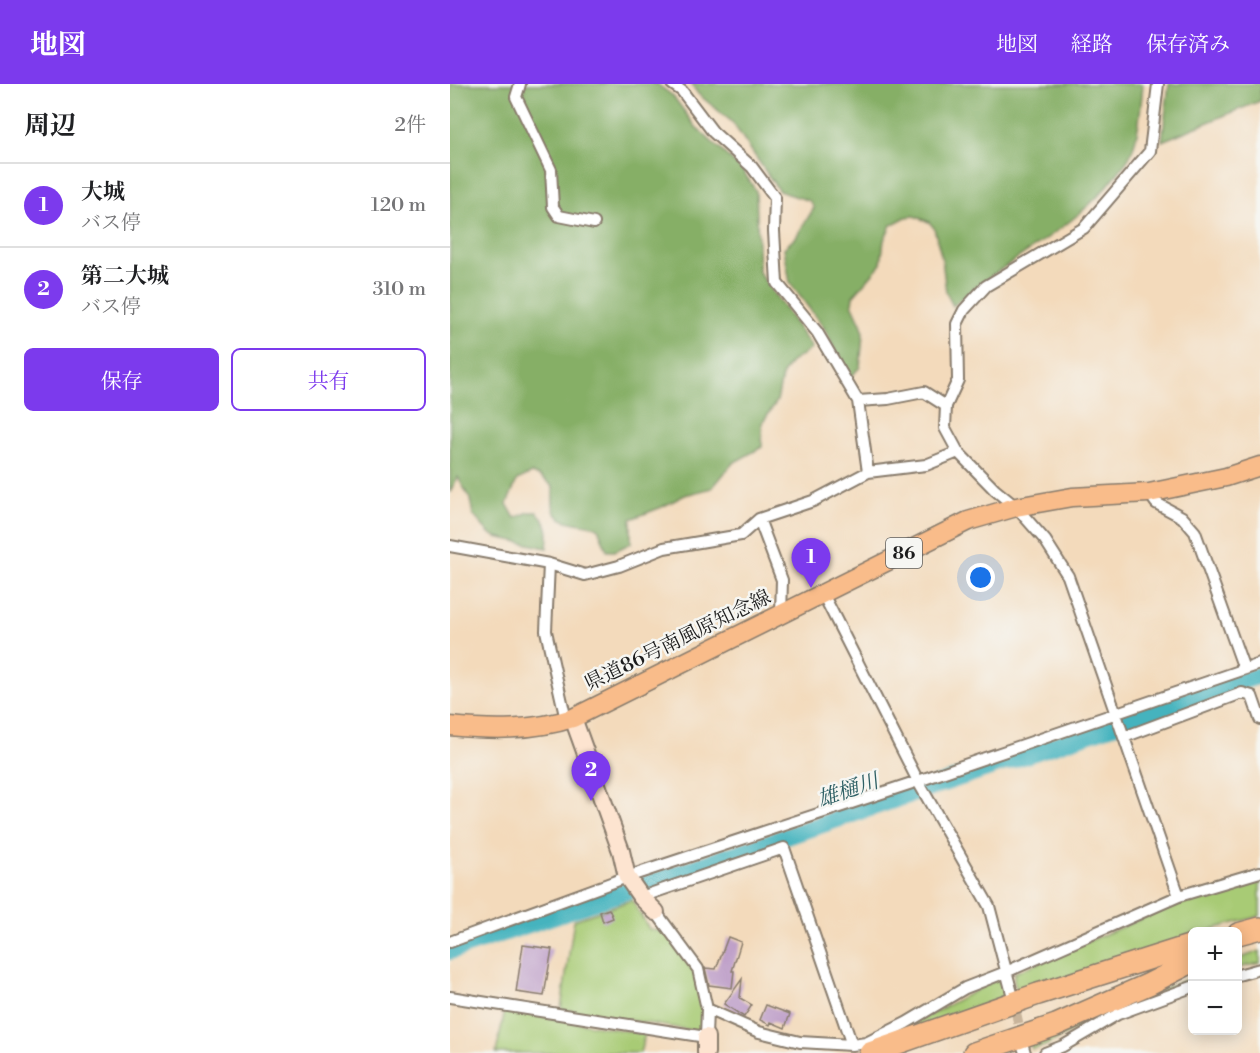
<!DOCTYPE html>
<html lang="ja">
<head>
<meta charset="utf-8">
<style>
	:root { --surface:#fff; --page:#f6f6f6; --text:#202124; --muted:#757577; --line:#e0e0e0; --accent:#7c3aed }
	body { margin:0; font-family:"Libre Bodoni","Noto Serif JP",serif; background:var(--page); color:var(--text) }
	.controls { position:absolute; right:18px; bottom:18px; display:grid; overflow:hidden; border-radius:9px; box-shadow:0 3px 15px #0003 }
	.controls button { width:54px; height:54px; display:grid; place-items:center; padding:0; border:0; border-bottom:2px solid var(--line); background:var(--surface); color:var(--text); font:30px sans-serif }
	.you { position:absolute; left:531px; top:494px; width:21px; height:21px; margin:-15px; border:4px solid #fff; border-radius:50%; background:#1a73e8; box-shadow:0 0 0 9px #1a73e833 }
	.badge { display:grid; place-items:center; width:39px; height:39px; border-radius:50%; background:var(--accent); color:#fff; font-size:20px; font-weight:700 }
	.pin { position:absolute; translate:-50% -50px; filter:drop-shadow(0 2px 3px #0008) }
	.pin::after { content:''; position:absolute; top:32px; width:21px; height:18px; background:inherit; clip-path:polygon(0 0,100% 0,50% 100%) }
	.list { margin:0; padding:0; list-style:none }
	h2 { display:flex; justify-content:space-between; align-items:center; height:78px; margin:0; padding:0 24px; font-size:26px }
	h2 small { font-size:20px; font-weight:400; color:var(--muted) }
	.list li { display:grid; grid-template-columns:39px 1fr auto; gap:18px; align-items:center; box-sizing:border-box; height:84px; padding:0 24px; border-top:2px solid var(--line) }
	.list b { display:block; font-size:22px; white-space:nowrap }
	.list p { margin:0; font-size:20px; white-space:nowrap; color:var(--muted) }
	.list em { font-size:20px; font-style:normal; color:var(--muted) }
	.actions { display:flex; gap:12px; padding:18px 24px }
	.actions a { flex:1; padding:14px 0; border:2px solid var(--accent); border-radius:9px; text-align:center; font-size:21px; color:var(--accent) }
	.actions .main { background:var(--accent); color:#fff }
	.map { position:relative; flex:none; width:810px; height:969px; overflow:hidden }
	header { display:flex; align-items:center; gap:36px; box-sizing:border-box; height:84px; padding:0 30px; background:var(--accent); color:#fff }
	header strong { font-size:28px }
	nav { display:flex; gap:33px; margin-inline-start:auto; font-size:21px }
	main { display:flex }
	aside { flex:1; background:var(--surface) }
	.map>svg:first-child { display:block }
</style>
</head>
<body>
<header>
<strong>地図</strong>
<nav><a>地図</a><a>経路</a><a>保存済み</a></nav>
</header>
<main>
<aside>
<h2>周辺<small>2件</small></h2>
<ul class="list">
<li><span class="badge">1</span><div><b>大城</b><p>バス停</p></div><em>120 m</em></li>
<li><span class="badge">2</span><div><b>第二大城</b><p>バス停</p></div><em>310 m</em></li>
</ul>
<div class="actions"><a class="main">保存</a><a>共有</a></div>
</aside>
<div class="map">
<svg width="810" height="969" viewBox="0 0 810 969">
	<rect width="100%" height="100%" fill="#f6f6f2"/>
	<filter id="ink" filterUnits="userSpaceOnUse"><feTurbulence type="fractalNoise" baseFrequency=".0167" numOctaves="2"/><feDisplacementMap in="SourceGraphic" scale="12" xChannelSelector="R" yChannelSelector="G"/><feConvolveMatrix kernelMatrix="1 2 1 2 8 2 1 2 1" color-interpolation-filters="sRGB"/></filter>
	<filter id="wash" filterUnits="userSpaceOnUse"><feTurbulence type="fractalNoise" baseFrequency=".008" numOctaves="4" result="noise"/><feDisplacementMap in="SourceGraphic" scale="24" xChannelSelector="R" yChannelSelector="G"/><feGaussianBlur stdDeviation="1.35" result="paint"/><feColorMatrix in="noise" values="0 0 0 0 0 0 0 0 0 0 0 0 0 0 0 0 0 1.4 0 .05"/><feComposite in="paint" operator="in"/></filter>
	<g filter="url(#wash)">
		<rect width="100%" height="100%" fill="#f3dabb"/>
		<path fill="#a8cb74" stroke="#627448" stroke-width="1.5" d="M 810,793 L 810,832 L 755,847 L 742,848 L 742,852 L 568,910 L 564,897 L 564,889 L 735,816 Z
			M 182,816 L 199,845 L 217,849 C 226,861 239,874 245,887 C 253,904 254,930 252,948 L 111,925 L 124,836 Z
			M 810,867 L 810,879 L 788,884 L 788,875 Z
			M 742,893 L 742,896 L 650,932 L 595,962 L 582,965 L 578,956 Z
			M 545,896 L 555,899 L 558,913 L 429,958 Z
			M 55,926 L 195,950 L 190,969 L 46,969 Z"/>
		<path fill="#86af66" stroke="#516641" stroke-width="1.5" d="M 0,0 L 207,0 L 223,12 L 246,43 L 293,87 L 306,107 L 309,188 L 362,264 L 340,279 L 332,292 L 327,317 L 312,339 L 312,363 L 283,379 L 262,404 L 235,411 L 212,423 L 181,435 L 181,459 L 165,467 L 157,467 L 148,444 C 136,438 110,442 104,426 C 102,420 103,409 103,402 L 90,392 L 82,389 L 67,396 L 57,420 L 65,434 L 79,428 L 87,428 C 99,439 99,449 97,464 L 46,453 L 39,449 L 23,431 L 20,415 L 8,393 L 0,409 Z
			M 241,0 L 693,0 C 691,20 689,54 680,72 C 677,78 671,85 667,90 C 623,149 556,174 503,222 L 496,208 L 492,175 L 484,144 L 479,138 L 464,132 L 456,133 L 441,141 L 434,156 L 431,180 L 403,212 L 402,220 L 412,242 L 413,251 L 410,283 L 399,295 L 374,244 L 340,199 L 334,164 L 346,153 L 364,124 L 360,117 L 329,107 L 282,38 L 248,10 Z
			M 719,0 L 810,0 L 810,17 L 712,57 Z"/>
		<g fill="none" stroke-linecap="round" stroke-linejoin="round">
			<path stroke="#44b3be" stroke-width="18" d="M 0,867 L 810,591"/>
		</g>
		<g id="blocks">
			<path fill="#bfa0c9" d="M 159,825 L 163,834 L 153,838 L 150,828 Z
				M 278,853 L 291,858 L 282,887 L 284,887 L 282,904 L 259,901 L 255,884 L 266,885 Z
				M 73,861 L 102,865 L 94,912 L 66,908 Z
				M 292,895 L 290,914 L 302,921 L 294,933 L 274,920 Z
				M 316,921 L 340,930 L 335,944 L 321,938 L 320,941 L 310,936 Z"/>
		</g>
	</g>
	<g filter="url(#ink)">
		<use href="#blocks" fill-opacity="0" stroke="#887b6c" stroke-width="1.5"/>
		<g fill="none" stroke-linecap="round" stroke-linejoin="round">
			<path stroke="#c8b49b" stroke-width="10" stroke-dasharray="10 5" stroke-linecap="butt" d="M 563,915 L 572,956"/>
			<defs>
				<path id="street" d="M 70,0 L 66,13 L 101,86 L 103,123 L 109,132 L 144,139
					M 222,0 L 232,7 L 263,48 L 302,83 L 325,114 L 324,147 L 327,199 L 367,248 L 408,317 L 418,388
					M 708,0 L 700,67 L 634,144 L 536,202 L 514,226 L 507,240 L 508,296 L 496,322 L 495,344 L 508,368 L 545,406 L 566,423 L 595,456 L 618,492 L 729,812
					M 408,317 L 438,315 L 474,308 L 496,322
					M 699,409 L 706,419 L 732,433 L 745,448 L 794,585
					M 309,435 L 332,496 L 331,531
					M 0,462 L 99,480 L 135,491 L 169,482 L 214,464 L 291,451 L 309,435 L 363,417 L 418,388 L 476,381 L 508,368
					M 99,480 L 96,547 L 116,636
					M 373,510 L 470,701 L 539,822 L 563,913
					M 674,653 L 792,609 L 802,612 L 810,635
					M 191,813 L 334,764 L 402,961
					M 0,858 L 177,793 L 468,697 L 810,580
					M 788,891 L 810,885
					M 0,913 L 256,953 L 257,925 L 248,885 L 206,828
					M 257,925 L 309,948 L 350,958 L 402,961 L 416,959 L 456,939 L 515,904 L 556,888 L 729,812 L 810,788
					M 572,959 L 575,969
					M 595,969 L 613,962 L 668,930 L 742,903"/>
				<path id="secondary" d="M 123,634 L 171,767 L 177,793 L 191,813 L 206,828
					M 256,953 L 256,969"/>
				<path id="primary" d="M 0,642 C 41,646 83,647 123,634 L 518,437 L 566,423 L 622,413 L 699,409 L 776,393 L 810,382"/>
				<path id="highway" d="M 788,850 L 810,844
					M 420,969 L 588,910 L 742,861
					M 524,969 L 606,941 L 699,900 L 742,878"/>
			</defs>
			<use href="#street" stroke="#887b6c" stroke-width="14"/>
			<use href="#secondary" stroke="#887b6c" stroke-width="20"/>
			<use href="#primary" stroke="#887b6c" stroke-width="21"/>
			<use href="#highway" stroke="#887b6c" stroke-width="24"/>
			<use href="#street" stroke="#fff" stroke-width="10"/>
			<use href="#secondary" stroke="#fde4d0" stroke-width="16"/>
			<use href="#primary" stroke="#f9bc8a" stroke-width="18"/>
			<use href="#highway" stroke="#f9bc8a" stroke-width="21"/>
		</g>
	</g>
	<g text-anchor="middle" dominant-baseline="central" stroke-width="5" stroke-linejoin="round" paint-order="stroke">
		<rect fill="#f6f6f2" stroke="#5d5d5c" stroke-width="1.5" x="436" y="454" width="36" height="30" rx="4.5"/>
		<g font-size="18" font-weight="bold" fill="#1c1c1c">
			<text x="454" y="469">86</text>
		</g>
		<g font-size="20" fill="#1c1c1c" stroke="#f6f6f2">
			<text transform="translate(228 557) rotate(-26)">県道86号南風原知念線</text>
		</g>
		<g font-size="21" font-style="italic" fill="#2e6065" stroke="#f6f6f2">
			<text transform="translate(398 707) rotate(-19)">雄樋川</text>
		</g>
	</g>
</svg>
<div class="controls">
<button>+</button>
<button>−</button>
</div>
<div class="you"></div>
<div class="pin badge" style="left:361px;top:504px">1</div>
<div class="pin badge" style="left:141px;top:717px">2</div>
</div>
</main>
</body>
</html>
